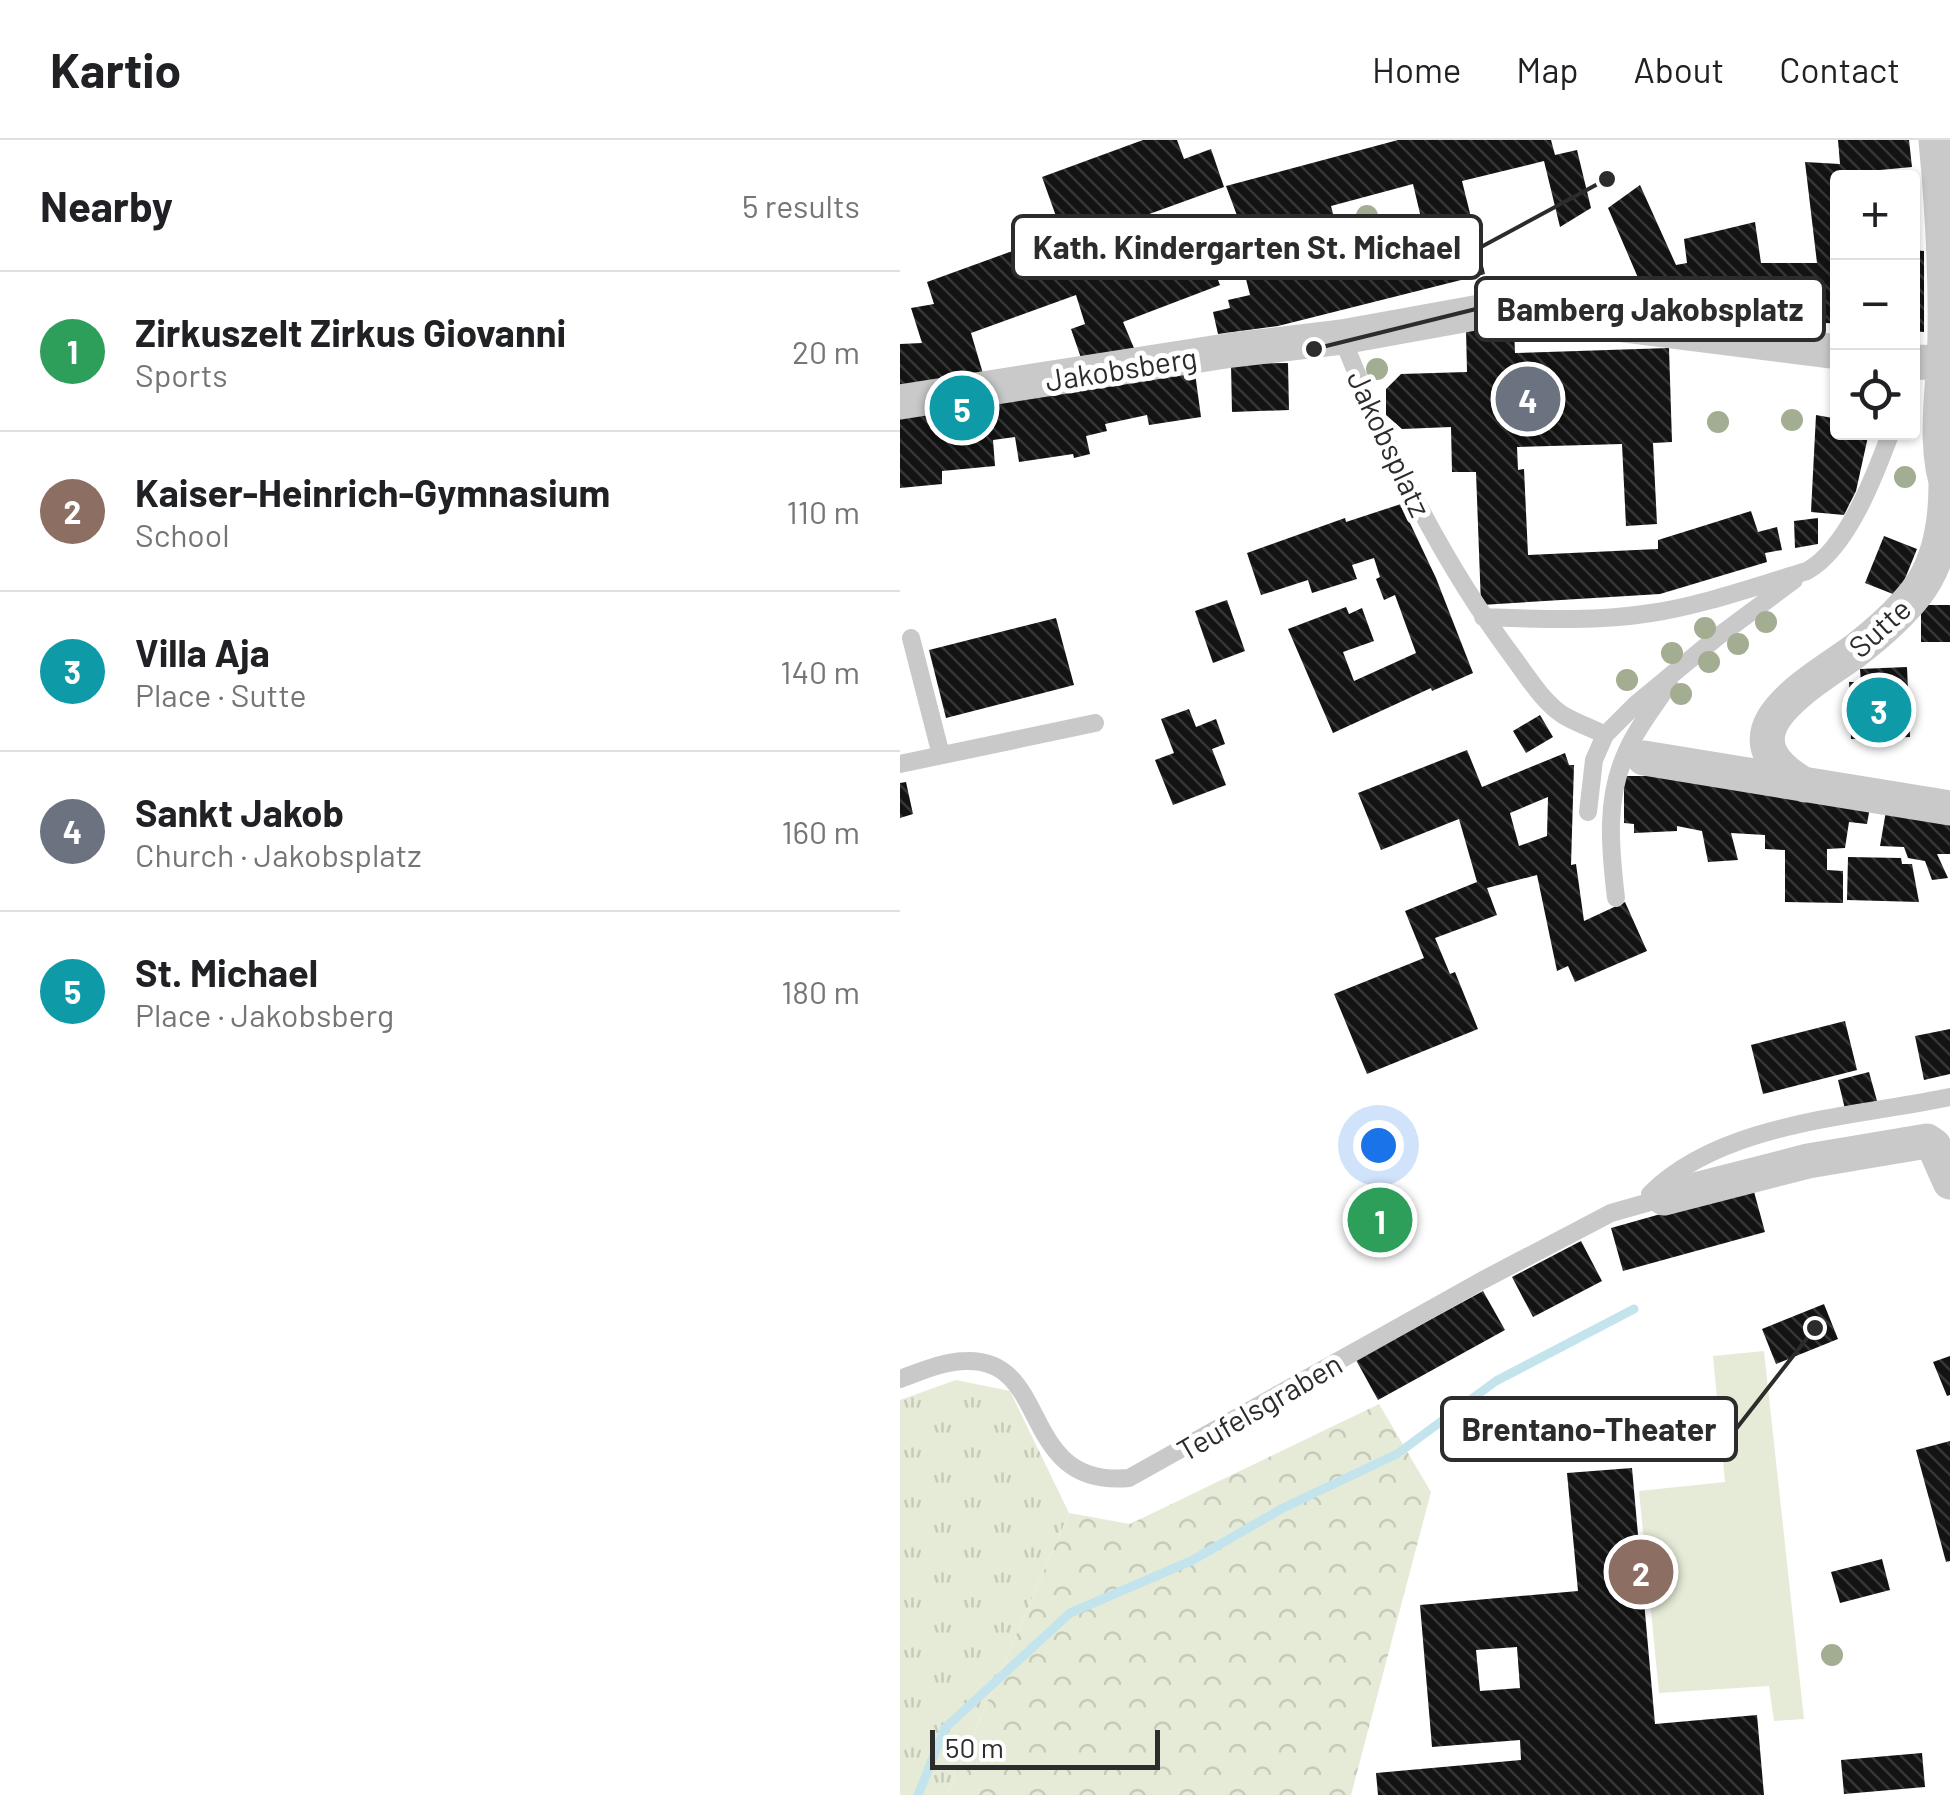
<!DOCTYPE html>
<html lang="en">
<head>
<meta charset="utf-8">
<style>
	:root { --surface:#fff; --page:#f6f6f6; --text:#202124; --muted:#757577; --line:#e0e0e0; --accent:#db2777 }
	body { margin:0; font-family:Barlow,sans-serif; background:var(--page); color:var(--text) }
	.controls { position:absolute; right:30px; top:30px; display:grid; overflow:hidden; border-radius:10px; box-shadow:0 2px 8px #0004 }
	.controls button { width:90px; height:90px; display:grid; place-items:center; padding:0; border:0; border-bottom:2px solid var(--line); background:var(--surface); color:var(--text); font:50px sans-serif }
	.scale { position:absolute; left:30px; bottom:25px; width:230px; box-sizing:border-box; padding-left:10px; border:5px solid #2c2c2c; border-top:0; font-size:28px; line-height:35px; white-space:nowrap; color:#2c2c2c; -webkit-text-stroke:8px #fff; paint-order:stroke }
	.you { position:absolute; left:478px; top:1005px; width:35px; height:35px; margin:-25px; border:8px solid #fff; border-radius:50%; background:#1a73e8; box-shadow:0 0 0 15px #1a73e833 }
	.badge { display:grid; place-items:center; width:65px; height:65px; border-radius:50%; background:var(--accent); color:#fff; font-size:32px; font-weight:700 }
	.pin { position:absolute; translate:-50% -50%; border:5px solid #fff; box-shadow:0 2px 10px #0006 }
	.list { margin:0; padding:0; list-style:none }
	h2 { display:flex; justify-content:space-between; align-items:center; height:130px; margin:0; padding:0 40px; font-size:42px }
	h2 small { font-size:32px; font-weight:400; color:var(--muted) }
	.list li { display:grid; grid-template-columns:65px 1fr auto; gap:30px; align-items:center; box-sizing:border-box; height:160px; padding:0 40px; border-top:2px solid var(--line) }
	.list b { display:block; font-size:38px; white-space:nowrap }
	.list p { margin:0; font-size:32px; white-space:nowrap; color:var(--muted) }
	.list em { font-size:32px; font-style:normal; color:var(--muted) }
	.icon { flex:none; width:55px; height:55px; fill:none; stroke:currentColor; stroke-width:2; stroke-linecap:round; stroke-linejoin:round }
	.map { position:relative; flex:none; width:1050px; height:1655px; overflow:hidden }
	header { display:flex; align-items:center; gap:60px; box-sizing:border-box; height:140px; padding:0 50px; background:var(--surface); border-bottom:2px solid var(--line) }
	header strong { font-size:48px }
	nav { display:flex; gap:55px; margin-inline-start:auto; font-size:35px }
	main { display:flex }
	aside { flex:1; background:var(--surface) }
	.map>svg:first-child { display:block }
</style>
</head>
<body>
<header>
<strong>Kartio</strong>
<nav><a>Home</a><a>Map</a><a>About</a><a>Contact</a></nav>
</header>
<main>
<aside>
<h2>Nearby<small>5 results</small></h2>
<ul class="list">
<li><span class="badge" style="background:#2e9e5b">1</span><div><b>Zirkuszelt Zirkus Giovanni</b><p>Sports</p></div><em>20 m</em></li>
<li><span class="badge" style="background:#8d6e63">2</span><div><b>Kaiser-Heinrich-Gymnasium</b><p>School</p></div><em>110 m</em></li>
<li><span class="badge" style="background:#0f9aa8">3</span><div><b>Villa Aja</b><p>Place · Sutte</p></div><em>140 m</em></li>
<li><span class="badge" style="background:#6b7280">4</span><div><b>Sankt Jakob</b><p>Church · Jakobsplatz</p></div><em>160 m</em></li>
<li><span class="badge" style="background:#0f9aa8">5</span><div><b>St. Michael</b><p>Place · Jakobsberg</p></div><em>180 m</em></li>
</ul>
</aside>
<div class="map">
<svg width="1050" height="1655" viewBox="0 0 1050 1655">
	<defs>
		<pattern id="grass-tufts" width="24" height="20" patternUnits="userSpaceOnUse" patternTransform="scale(2.5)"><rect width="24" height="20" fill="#e6ebd8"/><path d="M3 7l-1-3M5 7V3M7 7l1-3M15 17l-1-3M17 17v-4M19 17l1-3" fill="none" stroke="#c5caba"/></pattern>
		<pattern id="forest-crowns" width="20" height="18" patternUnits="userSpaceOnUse" patternTransform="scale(2.5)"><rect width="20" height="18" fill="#e6ebd8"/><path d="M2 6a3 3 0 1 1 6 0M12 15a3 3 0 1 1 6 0" fill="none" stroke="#c5caba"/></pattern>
		<pattern id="building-back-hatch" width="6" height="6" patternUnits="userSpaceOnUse" patternTransform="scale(2.5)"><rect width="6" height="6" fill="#131313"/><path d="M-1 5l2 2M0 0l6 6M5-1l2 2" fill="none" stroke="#363636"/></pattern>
	</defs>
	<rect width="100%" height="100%" fill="#fff"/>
	<path fill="url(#grass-tufts)" d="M 56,1240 L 110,1251 L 169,1373 L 47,1655 L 0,1655 L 0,1260 Z"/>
	<path fill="url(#forest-crowns)" d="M 479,1264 L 531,1352 L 451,1655 L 47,1655 L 169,1373 L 230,1384 Z"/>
	<path fill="#e6ebd8" d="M 864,1211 L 904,1579 L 874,1581 L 869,1546 L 759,1553 L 739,1351 L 825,1342 L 813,1216 Z"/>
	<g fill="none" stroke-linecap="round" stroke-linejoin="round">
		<path stroke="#c3e4ec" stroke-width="9" d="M 18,1655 L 45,1588 L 170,1473 L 291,1421 L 383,1368 L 497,1314 L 596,1241 L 734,1169"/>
	</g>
	<path fill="url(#building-back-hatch)" fill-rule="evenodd" d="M 243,0 L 277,0 L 284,19 L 311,9 L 324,47 L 205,90 L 212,112 L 196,117 L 205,138 L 303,101 L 320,145 L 223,182 L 234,208 L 181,218 L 171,189 L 185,184 L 176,155 L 71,193 L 84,237 L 0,248 L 0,204 L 22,203 L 11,168 L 34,164 L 27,142 L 162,93 L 142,37 Z
		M 498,0 L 651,0 L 655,15 L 677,10 L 691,68 L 660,87 L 644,21 L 562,41 L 585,134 L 378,186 L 318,194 L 313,172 L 330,168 L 328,160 L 350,155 L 345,135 L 361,131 L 365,139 L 391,135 L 388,121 L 357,129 L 326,46 ZM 513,44 L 526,99 L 445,120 L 431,66 Z
		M 938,0 L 1009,0 L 1012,27 L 969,31 L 969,38 L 938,38 L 938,184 L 751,168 L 708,68 L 740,45 L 776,125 L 787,123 L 784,99 L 855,82 L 861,123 L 917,123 L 905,22 L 940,24 Z
		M 1012,110 L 1024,111 L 1024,192 L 1012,191 Z
		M 614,188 L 615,213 L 769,208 L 772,302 L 753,303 L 757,384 L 726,386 L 722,304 L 617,307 L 618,330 L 624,329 L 628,415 L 758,409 L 758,400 L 851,371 L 858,392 L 877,387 L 882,410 L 865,413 L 867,422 L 760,454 L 581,465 L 576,332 L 552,332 L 551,287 L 502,289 L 486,275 L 486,249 L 501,234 L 567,232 L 566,189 Z
		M 388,223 L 389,270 L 332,272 L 331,224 Z
		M 295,233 L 301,277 L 249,285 L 247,275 L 205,284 L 207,291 L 186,296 L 190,314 L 174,318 L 173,314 L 119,322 L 115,297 L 93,300 L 95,326 L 42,331 L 42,344 L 0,348 L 0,275 Z
		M 916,275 L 938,279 L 938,292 L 969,292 L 956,351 L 944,375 L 911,372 Z
		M 501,364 L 536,438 L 573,533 L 532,551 L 531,548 L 433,593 L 388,489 L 446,467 L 449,474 L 462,468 L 474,501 L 443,512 L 454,541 L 516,513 L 495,455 L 484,460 L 476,439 L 480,437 L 474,418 L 452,425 L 457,439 L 412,453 L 408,440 L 361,455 L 347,413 L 445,378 L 446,382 Z
		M 918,378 L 918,404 L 895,408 L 894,381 Z
		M 984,396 L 1017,409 L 998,456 L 965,443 Z
		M 327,460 L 345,511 L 313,523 L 295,471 Z
		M 1021,465 L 1050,465 L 1050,502 L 1021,502 Z
		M 156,478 L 174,545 L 46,578 L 29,510 Z
		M 1007,527 L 1010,597 L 951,599 L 949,542 L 961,542 L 960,529 Z
		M 289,569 L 296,587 L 316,579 L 325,604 L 312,609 L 326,645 L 273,665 L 255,620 L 274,613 L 261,579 Z
		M 640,575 L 653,597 L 626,613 L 613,591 Z
		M 567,610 L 582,647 L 665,613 L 669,625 L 674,625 L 671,725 L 676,724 L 684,781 L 725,762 L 747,811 L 675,842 L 668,826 L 657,831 L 637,735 L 587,748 L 597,775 L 535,798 L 550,834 L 555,832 L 578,889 L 467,934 L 434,854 L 524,818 L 505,771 L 577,742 L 559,679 L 481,710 L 458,653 ZM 648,657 L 647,696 L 619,706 L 610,673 Z
		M 724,636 L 777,636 L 970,667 L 967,684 L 949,682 L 945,708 L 927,709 L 927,730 L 943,731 L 943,763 L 885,762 L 885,710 L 865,709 L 865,695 L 831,693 L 838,720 L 808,722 L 802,691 L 777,686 L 777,691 L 734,693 L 734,684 L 724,683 Z
		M 6,642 L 13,674 L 0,678 L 0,643 Z
		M 986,671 L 1050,679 L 1050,714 L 1037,714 L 1048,738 L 1032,740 L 1025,721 L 1008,718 L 1004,707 L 980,706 Z
		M 948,717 L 1001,718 L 1002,724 L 1012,724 L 1019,762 L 947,760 Z
		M 945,881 L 957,930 L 863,954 L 851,905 Z
		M 1050,889 L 1050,934 L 1024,940 L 1015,896 Z
		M 969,932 L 977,961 L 945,969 L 938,940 Z
		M 853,1048 L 865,1092 L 723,1131 L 711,1088 Z
		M 681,1101 L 702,1141 L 633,1177 L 612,1137 Z
		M 583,1151 L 605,1190 L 478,1260 L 456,1220 Z
		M 924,1164 L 938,1199 L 876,1224 L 862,1189 Z
		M 1050,1216 L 1050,1255 L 1047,1256 L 1033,1222 Z
		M 1050,1301 L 1050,1421 L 1046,1422 L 1016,1310 Z
		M 732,1328 L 755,1584 L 857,1575 L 864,1655 L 478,1655 L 476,1633 L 621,1620 L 620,1600 L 532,1607 L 520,1465 L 678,1451 L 667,1333 ZM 617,1507 L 620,1548 L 580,1551 L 576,1510 Z
		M 982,1419 L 990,1450 L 940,1463 L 931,1432 Z
		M 1022,1613 L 1025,1647 L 944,1654 L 941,1620 Z"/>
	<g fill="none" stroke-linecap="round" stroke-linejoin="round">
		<path stroke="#c9c9c9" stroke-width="18" d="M 442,197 C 486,309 541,421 613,517 C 627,536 643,562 663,575 C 676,583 692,588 705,595
			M 583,477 C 639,479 695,482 751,473 C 804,465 856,446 907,431 C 948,408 975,335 991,292
			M 11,498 L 41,615
			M 0,624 L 195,583
			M 688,672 L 694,620 L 705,595 L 735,565 L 816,498 L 894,440
			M 716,758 C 710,708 705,657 727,611 C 737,587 755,566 769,544
			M 750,1054 C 822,982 954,977 1050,957
			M 0,1239 C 22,1231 44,1221 67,1221 C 152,1219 118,1348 229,1338 L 583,1140 L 711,1073 L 764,1058"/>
		<path stroke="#c9c9c9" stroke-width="35" d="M 1036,0 C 1042,64 1046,128 1045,193 C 1045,245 1031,304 1050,354
			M 1012,222 L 1050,223
			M 0,262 L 332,210 L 442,197 L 580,172 L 621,172 L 938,212
			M 744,618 L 1050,668
			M 905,645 C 815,594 908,545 955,511 C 977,494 999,475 1016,453 C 1040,423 1046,381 1046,344
			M 764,1058 L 908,1021 L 1027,1001 L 1034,1006 L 1050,1042"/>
	</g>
	<g fill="#a3ad92">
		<circle cx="467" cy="76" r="11"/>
		<circle cx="477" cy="229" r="11"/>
		<circle cx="892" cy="280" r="11"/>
		<circle cx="818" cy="282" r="11"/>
		<circle cx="1005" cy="337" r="11"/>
		<circle cx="866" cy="482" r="11"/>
		<circle cx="805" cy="488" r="11"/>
		<circle cx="838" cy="504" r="11"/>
		<circle cx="772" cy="513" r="11"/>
		<circle cx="809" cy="522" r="11"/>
		<circle cx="727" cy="540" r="11"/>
		<circle cx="781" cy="554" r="11"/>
		<circle cx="932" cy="1515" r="11"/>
	</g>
	<g text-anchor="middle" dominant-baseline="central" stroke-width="10" stroke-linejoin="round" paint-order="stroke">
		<g font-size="30" fill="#2c2c2c" stroke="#fff">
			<text transform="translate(221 228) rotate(-9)">Jakobsberg</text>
			<text transform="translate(490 303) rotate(65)">Jakobsplatz</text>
			<text transform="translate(979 487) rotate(-42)">Sutte</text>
			<text transform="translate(359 1266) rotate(-30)">Teufelsgraben</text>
		</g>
	</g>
	<path fill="none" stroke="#2c2c2c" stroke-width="4" d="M707 39L581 107M414 209L576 169M915 1188L836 1289"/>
	<g fill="#2c2c2c" stroke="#fff" stroke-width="4">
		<circle cx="707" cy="39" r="10"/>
		<circle cx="414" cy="209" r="10"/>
		<circle cx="915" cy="1188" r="10"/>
	</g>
	<g fill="#fff" stroke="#2c2c2c" stroke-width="4">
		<rect x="113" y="76" width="468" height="62" rx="10"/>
		<rect x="576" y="138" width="348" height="62" rx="10"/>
		<rect x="542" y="1258" width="294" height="62" rx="10"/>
	</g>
	<g font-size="32" text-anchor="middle" font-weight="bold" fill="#2c2c2c">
		<text x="347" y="119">Kath. Kindergarten St. Michael</text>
		<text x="750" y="181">Bamberg Jakobsplatz</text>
		<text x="689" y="1301">Brentano-Theater</text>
	</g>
</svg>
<div class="controls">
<button>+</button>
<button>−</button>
<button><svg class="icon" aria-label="locate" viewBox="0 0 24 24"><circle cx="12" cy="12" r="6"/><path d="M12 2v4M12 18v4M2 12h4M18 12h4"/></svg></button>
</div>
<div class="scale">50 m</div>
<div class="you"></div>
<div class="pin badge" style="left:480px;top:1080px;background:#2e9e5b">1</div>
<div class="pin badge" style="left:741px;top:1432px;background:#8d6e63">2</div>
<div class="pin badge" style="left:979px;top:570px;background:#0f9aa8">3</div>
<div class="pin badge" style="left:628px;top:259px;background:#6b7280">4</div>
<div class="pin badge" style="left:62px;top:268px;background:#0f9aa8">5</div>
</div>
</main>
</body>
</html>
